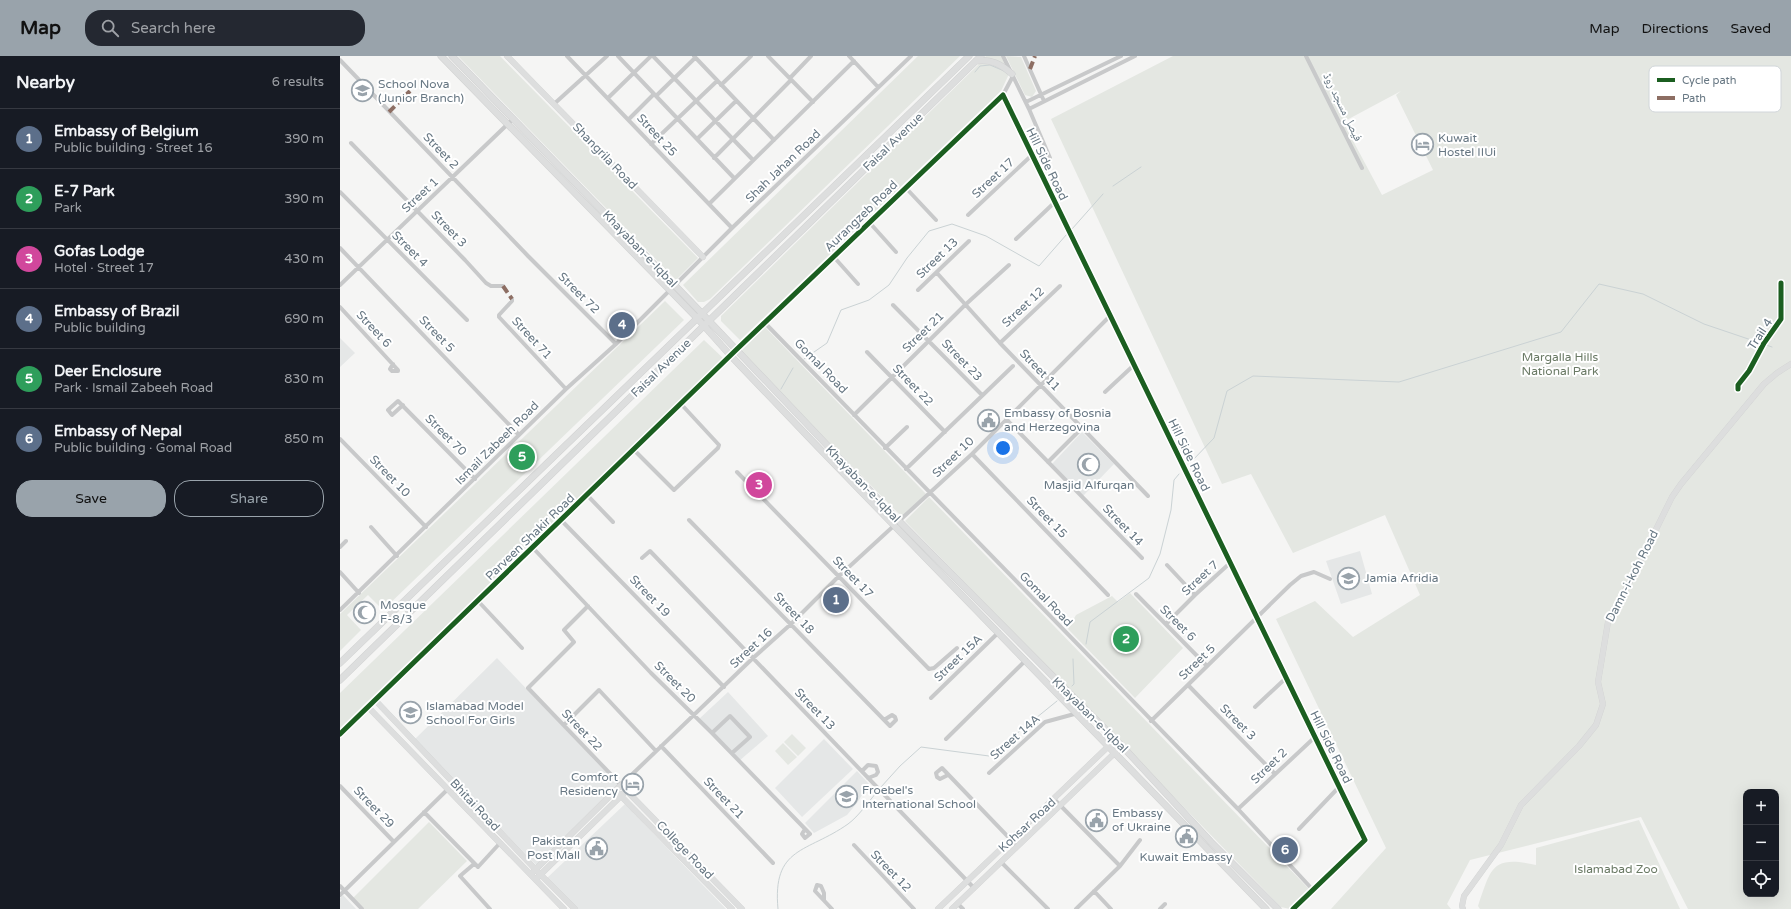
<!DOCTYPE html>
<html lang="en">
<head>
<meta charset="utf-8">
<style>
	:root { --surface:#171b24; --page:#242831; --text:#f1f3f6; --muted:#9ea1a6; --line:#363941; --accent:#99a3ab }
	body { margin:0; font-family:"Varela Round","Noto Naskh Arabic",sans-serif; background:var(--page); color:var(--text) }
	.controls { position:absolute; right:12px; bottom:12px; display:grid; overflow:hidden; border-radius:8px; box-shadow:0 4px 16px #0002 }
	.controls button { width:36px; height:36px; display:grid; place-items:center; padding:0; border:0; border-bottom:1px solid var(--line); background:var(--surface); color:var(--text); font:20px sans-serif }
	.you { position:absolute; left:663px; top:392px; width:14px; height:14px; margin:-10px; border:3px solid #fff; border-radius:50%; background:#1a73e8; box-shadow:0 0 0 6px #1a73e833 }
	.badge { display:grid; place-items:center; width:26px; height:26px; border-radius:50%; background:var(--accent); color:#fff; font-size:13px; font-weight:700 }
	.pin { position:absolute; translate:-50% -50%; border:2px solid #fff; box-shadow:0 1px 4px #0006 }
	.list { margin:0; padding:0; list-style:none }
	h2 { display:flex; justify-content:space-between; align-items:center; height:52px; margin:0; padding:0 16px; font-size:17px }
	h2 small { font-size:13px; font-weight:400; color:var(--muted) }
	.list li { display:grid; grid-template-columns:26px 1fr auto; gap:12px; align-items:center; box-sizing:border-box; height:60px; padding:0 16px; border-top:1px solid var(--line) }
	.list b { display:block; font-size:15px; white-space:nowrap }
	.list p { margin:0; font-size:13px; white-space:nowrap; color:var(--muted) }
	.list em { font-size:13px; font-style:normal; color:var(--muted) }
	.actions { display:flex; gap:8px; padding:12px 16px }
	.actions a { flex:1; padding:9px 0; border:1px solid var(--accent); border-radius:16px; text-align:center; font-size:14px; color:var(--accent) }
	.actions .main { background:var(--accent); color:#111 }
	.icon { flex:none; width:22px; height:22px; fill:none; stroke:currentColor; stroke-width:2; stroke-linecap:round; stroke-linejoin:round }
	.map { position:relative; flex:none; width:1451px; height:853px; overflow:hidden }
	header { display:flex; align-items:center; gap:24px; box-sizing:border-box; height:56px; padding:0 20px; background:var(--accent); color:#111 }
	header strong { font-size:19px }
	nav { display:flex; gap:22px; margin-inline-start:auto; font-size:14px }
	.search { width:280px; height:36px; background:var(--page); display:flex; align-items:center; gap:10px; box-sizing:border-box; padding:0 14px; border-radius:16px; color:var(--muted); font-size:15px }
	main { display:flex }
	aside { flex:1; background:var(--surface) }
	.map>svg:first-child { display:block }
</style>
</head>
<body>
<header>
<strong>Map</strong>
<div class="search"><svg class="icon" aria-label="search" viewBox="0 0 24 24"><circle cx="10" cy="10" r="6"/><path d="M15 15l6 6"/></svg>Search here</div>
<nav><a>Map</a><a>Directions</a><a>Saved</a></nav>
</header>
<main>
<aside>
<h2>Nearby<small>6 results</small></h2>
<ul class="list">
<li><span class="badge" style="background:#5c6f8a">1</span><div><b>Embassy of Belgium</b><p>Public building · Street 16</p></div><em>390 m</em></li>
<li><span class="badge" style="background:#2e9e5b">2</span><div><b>E-7 Park</b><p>Park</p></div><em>390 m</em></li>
<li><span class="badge" style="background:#d1479c">3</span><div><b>Gofas Lodge</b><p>Hotel · Street 17</p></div><em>430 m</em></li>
<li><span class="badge" style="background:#5c6f8a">4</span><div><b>Embassy of Brazil</b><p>Public building</p></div><em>690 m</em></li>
<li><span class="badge" style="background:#2e9e5b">5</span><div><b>Deer Enclosure</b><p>Park · Ismail Zabeeh Road</p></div><em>830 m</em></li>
<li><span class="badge" style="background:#5c6f8a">6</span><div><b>Embassy of Nepal</b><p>Public building · Gomal Road</p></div><em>850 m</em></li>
</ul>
<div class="actions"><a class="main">Save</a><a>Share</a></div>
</aside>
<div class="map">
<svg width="1451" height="853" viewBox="0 0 1451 853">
	<rect width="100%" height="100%" fill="#f5f5f4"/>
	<path fill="#e5e7e7" d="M 0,282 L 15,297 L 0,311 Z
		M 742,376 L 774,408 L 743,440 L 712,408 Z
		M 1020,495 L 1032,538 L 1001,548 L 986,505 Z
		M 157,602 L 281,732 L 199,812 L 74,684 Z
		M 388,636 L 428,680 L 399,705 L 359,663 Z
		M 484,683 L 513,713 L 462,761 L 435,732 Z
		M 517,715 L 529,728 L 517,747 L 507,759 L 474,777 L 465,767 Z
		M 285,748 L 386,853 L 238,853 L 207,822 Z
		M 3,839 L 16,853 L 0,853 L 0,842 Z"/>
	<path fill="#e4e7e2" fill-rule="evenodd" d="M 118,0 L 160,0 L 358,202 L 336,224 Z
		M 578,0 L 620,0 L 370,243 L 364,246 L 358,246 L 343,229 Z
		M 646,0 L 661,0 L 666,10 L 655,4 L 644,2 Z
		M 666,0 L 681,1 L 696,35 L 692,41 L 685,39 Z
		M 833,0 L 1451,0 L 1451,853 L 1348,853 L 1301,761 L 1130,804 L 1107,848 L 1111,853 L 991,853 L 1046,792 L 936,563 L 975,545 L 1013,581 L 1080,539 L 1045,459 L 953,497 L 911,418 L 882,428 L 711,63 ZM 1061,35 L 1056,39 L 1093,114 L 1042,139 L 1003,66 ZM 1406,736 L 1436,736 L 1436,838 L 1406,838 Z
		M 640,7 L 651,7 L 669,18 L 661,35 L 400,284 L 381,265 L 381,260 Z
		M 325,245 L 344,264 L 43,554 L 28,539 L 7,559 L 21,574 L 0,595 L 0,558 Z
		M 425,271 L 586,438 L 562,461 L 400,296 Z
		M 364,284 L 383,302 L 0,672 L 0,637 Z
		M 589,441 L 969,833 L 950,853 L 941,851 L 565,465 Z
		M 790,537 L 843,592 L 795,642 L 728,573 L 736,559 L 772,540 L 778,546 Z
		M 452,678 L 466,692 L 458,700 L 444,686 Z
		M 443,687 L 457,701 L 448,709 L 435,695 Z
		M 1299,764 L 1340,853 L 1140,853 L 1138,850 C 1151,813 1151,799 1196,809 L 1196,792 Z
		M 89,766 L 127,805 L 78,853 L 24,853 L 13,842 Z"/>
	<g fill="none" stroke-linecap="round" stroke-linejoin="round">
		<path stroke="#cad2d4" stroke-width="1" d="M 635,16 L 640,10 L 650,9 L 664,15
			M 773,130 L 801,111
			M 732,173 L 763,138
			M 464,303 L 487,287 L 501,254 L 529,244 L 549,229 L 567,202 L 589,175 L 612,168 L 646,180 L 699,210 L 727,178
			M 441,333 L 453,312
			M 852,405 L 874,382 L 887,335 L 913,320 L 1059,326 L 1221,276 L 1259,228 L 1303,238 L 1364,268 L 1432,291
			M 746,588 L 750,566 L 809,522 L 820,498 L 831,454 L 834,424 L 839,418
			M 732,630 L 734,628 L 733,603
			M 541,731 L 560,710 L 581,691 L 649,700 L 717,645
			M 438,853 C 432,790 467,797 508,768 C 519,760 528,746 537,736"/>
		<defs>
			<path id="secondary" d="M 167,0 L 363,201
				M 28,651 L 224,853
				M 0,678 L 35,644 L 196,814 L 235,853
				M 275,734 L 392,853
				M 191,818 L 281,729 L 402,853
				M 198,821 L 287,734
				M 598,853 L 775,684
				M 612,853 L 782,690
				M 1123,853 L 1122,850 L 1124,840 L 1161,789 L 1181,749 L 1239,690 L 1256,669 L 1263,648 L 1258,626 L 1268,566 L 1294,518 L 1332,441 L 1341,428 L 1424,328 L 1437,317 L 1451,308"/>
			<path id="primary" d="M 101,0 L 357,262 L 390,299 L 477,390 L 926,853
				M 112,0 L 352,247 L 560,466 L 782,690 L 871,786 L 938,853
				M 636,5 C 651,3 661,8 672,18
				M 0,607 L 629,0
				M 0,624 L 641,0"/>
		</defs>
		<use href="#secondary" stroke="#d1d2d2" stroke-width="6"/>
		<use href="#primary" stroke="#d1d2d2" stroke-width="7"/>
		<path stroke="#c8c9ca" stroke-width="4" d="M 227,0 L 392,172
			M 278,0 L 394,122
			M 313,0 L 413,104
			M 354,0 L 434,84
			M 428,0 L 473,46
			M 509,0 L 538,31
			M 663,0 L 689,53 L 710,102
			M 684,0 L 704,45
			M 966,0 L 1022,112
			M 0,4 L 188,200 L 276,288
			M 450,22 L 471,0
			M 381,29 L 411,0
			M 663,39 L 1025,784 L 953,853
			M 663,39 L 673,20
			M 316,40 L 355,2
			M 268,42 L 311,0
			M 686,46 L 781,0
			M 214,48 L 267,0
			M 689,53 L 795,0
			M 289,63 L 314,38
			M 357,83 L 396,45
			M 11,87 L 125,204 L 146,227 L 151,230 L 163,230
			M 311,88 L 377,25
			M 374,102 L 451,24
			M 565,131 L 596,164
			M 0,136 L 127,264
			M 369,148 L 514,5
			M 628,159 L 692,99
			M 529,166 L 556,196
			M 676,183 L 715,146
			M 0,192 L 179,379
			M 493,200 L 518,228
			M 597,217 L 660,287 L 808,440
			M 0,229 L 173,63
			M 578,234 L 629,185
			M 172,243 L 172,245 L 159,259 L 159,261 L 226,333
			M 553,249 L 642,339
			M 0,251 L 58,314 L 58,315 L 52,315 L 50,313 L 53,308
			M 424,266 L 898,753 L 973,834
			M 660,287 L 720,230
			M 527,296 L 605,376
			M 765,336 L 794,309
			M 63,349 L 52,359 L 48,354 L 58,345 L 135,423
			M 514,359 L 625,249 L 669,209
			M 666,363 L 802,502
			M 0,383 L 86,471
			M 545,392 L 567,371
			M 294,394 L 334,434 L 378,392 L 379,389 L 341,348
			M 632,398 L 768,539
			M 708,406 L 742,372
			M 566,413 L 673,310
			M 397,416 L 589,613 L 594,612 L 617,592
			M 247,439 L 273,466
			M 221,464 L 384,631
			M 349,464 L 550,670 L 556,664 L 555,661 L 552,659 L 544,664
			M 31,471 L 57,500
			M 0,491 L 6,485
			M 193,492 L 311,617 L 372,677 L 470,778 L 465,782 L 462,778 L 465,773
			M 302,502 L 310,495 L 634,832
			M 827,509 L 855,539
			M 0,516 L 19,537
			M 796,538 L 867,610
			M 138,545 L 182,592
			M 248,550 L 224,574 L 234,586 L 188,632 L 281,729 L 412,603 L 451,568 L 498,521 L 632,398 L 770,260
			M 0,554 L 226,333 L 276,288 L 392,172 L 571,0
			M 826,568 L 855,539 L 890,507
			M 848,629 L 935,718
			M 591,642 L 659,576
			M 35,644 L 396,294 L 663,39
			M 915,651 L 946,622
			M 811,665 L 950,529 L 961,520 L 974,516 L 990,523
			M 224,669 L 259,634 L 316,695
			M 372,677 L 390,660 L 410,681 L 392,697
			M 606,683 L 686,604
			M 321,690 L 433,807
			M 522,715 L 528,709 L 536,710 L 538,716 L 536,719 L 528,722
			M 649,717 L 705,666 L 738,657
			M 608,719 L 600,723 L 597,721 L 596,717 L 602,712 L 677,790
			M 0,730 L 54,786
			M 714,743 L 780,810
			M 898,753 L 975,681
			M 84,756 L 138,811 L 160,787
			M 959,773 L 999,731
			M 514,789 L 574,853
			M 661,806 L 708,853
			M 134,808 L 120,820 L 150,853
			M 0,830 L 22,853
			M 754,835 L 771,853
			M 0,839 L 108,733
			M 484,844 L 484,837 L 481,830 L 477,829 L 475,835 L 492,853
			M 618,848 L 623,853
			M 736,853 L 780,810 L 800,784
			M 820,853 L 825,848"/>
		<use href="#secondary" stroke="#dddede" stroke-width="5.5"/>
		<use href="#primary" stroke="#dddede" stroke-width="6"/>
		<path stroke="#8d6e63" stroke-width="4" stroke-dasharray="8 4" stroke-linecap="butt" d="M 690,13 L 695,0
			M 49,56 L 70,35
			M 163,230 L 172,243"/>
		<defs>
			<path id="cycleway" d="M 1398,333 L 1398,329 L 1409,315 L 1424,287 L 1441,263 L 1441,227
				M 0,678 L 396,294 L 663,39 L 1025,784 L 953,853"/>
		</defs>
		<use href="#cycleway" stroke="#fff" stroke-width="8"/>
		<use href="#cycleway" stroke="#1b5e20" stroke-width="5"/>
	</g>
	<defs>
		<symbol id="school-ring" viewBox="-11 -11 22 22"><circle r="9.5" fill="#fff" stroke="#99a3ab" stroke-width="1.5"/><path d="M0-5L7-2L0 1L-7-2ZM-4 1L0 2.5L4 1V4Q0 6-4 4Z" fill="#99a3ab"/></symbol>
		<symbol id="hotel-ring" viewBox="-11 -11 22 22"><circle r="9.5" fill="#fff" stroke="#99a3ab" stroke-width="1.5"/><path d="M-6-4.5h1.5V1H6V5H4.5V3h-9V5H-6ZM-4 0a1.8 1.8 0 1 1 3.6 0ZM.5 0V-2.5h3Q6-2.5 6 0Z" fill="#99a3ab"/></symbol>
		<symbol id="civic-ring" viewBox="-11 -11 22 22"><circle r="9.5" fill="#fff" stroke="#99a3ab" stroke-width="1.5"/><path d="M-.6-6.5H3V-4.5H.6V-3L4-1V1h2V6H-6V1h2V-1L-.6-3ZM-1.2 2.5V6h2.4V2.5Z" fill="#99a3ab"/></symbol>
		<symbol id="mosque-ring" viewBox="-11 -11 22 22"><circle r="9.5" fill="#fff" stroke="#99a3ab" stroke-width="1.5"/><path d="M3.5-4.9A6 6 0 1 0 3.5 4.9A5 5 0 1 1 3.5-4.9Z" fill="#99a3ab"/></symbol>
	</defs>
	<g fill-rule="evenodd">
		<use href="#school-ring" x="10" y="22" width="25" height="25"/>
		<use href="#hotel-ring" x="1070" y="76" width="25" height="25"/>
		<use href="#civic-ring" x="636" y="352" width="25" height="25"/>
		<use href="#mosque-ring" x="736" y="396" width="25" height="25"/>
		<use href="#school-ring" x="996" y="510" width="25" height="25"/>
		<use href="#mosque-ring" x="12" y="544" width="25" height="25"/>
		<use href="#school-ring" x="58" y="644" width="25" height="25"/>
		<use href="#hotel-ring" x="280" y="716" width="25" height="25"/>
		<use href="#school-ring" x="494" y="728" width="25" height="25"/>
		<use href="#civic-ring" x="744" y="752" width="25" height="25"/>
		<use href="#civic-ring" x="834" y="768" width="25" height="25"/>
		<use href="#civic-ring" x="244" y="780" width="25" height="25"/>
	</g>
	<g text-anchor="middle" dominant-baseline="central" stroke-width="4" stroke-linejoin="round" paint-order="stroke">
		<g font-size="12" fill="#677783" stroke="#fff" text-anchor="start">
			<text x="38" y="28">School Nova<tspan x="38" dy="14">(Junior Branch)</tspan></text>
			<text x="1098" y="82">Kuwait<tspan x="1098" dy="14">Hostel IIUi</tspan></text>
			<text x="664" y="357">Embassy of Bosnia<tspan x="664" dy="14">and Herzegovina</tspan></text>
			<text x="749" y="429" text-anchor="middle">Masjid Alfurqan</text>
			<text x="1024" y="522">Jamia Afridia</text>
			<text x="40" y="549">Mosque<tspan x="40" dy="14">F-8/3</tspan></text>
			<text x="86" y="650">Islamabad Model<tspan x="86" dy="14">School For Girls</tspan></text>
			<text x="278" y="721" text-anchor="end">Comfort<tspan x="278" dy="14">Residency</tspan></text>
			<text x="522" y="734">Froebel's<tspan x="522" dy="14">International School</tspan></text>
			<text x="772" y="757">Embassy<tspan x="772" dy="14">of Ukraine</tspan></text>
			<text x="240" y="785" text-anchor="end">Pakistan<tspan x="240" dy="14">Post Mall</tspan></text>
			<text x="846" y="801" text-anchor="middle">Kuwait Embassy</text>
		</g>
		<g font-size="12" fill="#677783" stroke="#fff">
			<text transform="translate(1003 51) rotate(64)">فیصل مسجد روڈ</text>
			<text transform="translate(317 79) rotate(47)">Street 25</text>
			<text transform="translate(553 86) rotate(-44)">Faisal Avenue</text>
			<text transform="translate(101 95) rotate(46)">Street 2</text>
			<text transform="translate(265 100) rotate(46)">Shangrila Road</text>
			<text transform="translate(707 108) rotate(64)">Hill Side Road</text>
			<text transform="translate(443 110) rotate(-44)">Shah Jahan Road</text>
			<text transform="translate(653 122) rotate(-43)">Street 17</text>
			<text transform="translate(80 139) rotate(-43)">Street 1</text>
			<text transform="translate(521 160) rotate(-44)">Aurangzeb Road</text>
			<text transform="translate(109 173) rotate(46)">Street 3</text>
			<text transform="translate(70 193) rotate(45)">Street 4</text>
			<text transform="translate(300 193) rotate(46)">Khayaban-e-Iqbal</text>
			<text transform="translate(597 202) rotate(-44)">Street 13</text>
			<text transform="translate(239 237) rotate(45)">Street 72</text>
			<text transform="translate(683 251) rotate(-43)">Street 12</text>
			<text transform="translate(34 273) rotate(47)">Street 6</text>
			<text transform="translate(583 276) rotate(-44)">Street 21</text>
			<text transform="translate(97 278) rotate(46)">Street 5</text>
			<text transform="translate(1420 278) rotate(-57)">Trail 4</text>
			<text transform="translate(192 282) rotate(47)">Street 71</text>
			<text transform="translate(622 304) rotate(46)">Street 23</text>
			<text transform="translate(481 310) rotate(46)">Gomal Road</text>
			<text transform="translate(321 312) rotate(-44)">Faisal Avenue</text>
			<text transform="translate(700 314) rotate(46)">Street 11</text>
			<text transform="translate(573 329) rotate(46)">Street 22</text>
			<text transform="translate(106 379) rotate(45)">Street 70</text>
			<text transform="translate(157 387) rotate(-45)">Ismail Zabeeh Road</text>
			<text transform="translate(849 399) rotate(64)">Hill Side Road</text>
			<text transform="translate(613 401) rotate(-44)">Street 10</text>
			<text transform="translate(50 420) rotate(46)">Street 10</text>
			<text transform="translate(523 428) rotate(46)">Khayaban-e-Iqbal</text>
			<text transform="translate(707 461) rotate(46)">Street 15</text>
			<text transform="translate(783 469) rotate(46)">Street 14</text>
			<text transform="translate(190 481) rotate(-44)">Parveen Shakir Road</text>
			<text transform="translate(1292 520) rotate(-63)">Damn-i-koh Road</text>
			<text transform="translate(513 521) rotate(46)">Street 17</text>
			<text transform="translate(860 522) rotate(-43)">Street 7</text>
			<text transform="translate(310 540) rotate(46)">Street 19</text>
			<text transform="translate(706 543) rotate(46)">Gomal Road</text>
			<text transform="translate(454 557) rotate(46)">Street 18</text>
			<text transform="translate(838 567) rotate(45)">Street 6</text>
			<text transform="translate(411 592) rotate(-43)">Street 16</text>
			<text transform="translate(618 602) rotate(-44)">Street 15A</text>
			<text transform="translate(857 606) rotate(-44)">Street 5</text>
			<text transform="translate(335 626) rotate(45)">Street 20</text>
			<text transform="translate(475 653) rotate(46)">Street 13</text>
			<text transform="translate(750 659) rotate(45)">Khayaban-e-Iqbal</text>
			<text transform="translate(898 666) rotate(45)">Street 3</text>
			<text transform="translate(242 674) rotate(46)">Street 22</text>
			<text transform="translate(675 681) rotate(-41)">Street 14A</text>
			<text transform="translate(991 691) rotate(64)">Hill Side Road</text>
			<text transform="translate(929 710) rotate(-44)">Street 2</text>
			<text transform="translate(384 742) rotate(46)">Street 21</text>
			<text transform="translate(135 749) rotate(47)">Bhitai Road</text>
			<text transform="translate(34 751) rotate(46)">Street 29</text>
			<text transform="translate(687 769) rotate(-43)">Kohsar Road</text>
			<text transform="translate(345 794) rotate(46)">College Road</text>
			<text transform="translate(551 815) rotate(46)">Street 12</text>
		</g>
		<g font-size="12" fill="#6a7a65" stroke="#fff">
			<text x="1220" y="301">Margalla Hills<tspan x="1220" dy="14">National Park</tspan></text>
			<text x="1276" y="813">Islamabad Zoo</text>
		</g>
	</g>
	<rect x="1309" y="10" width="132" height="46" rx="6" fill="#fff" stroke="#d1d6da" stroke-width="1"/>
	<rect x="1317" y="22" width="18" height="4" fill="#1b5e20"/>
	<rect x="1317" y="40" width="18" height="4" fill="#8d6e63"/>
	<g font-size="11" fill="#677783">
		<text x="1342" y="28">Cycle path</text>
		<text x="1342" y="46">Path</text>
	</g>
</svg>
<div class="controls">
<button>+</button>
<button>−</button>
<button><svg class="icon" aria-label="locate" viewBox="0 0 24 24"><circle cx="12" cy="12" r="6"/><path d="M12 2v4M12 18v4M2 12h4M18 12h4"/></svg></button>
</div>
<div class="you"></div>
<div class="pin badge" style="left:496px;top:544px;background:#5c6f8a">1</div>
<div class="pin badge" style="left:786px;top:583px;background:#2e9e5b">2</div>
<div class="pin badge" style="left:419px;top:429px;background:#d1479c">3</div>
<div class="pin badge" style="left:282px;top:269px;background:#5c6f8a">4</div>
<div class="pin badge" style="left:182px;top:401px;background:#2e9e5b">5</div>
<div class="pin badge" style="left:945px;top:794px;background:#5c6f8a">6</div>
</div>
</main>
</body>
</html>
